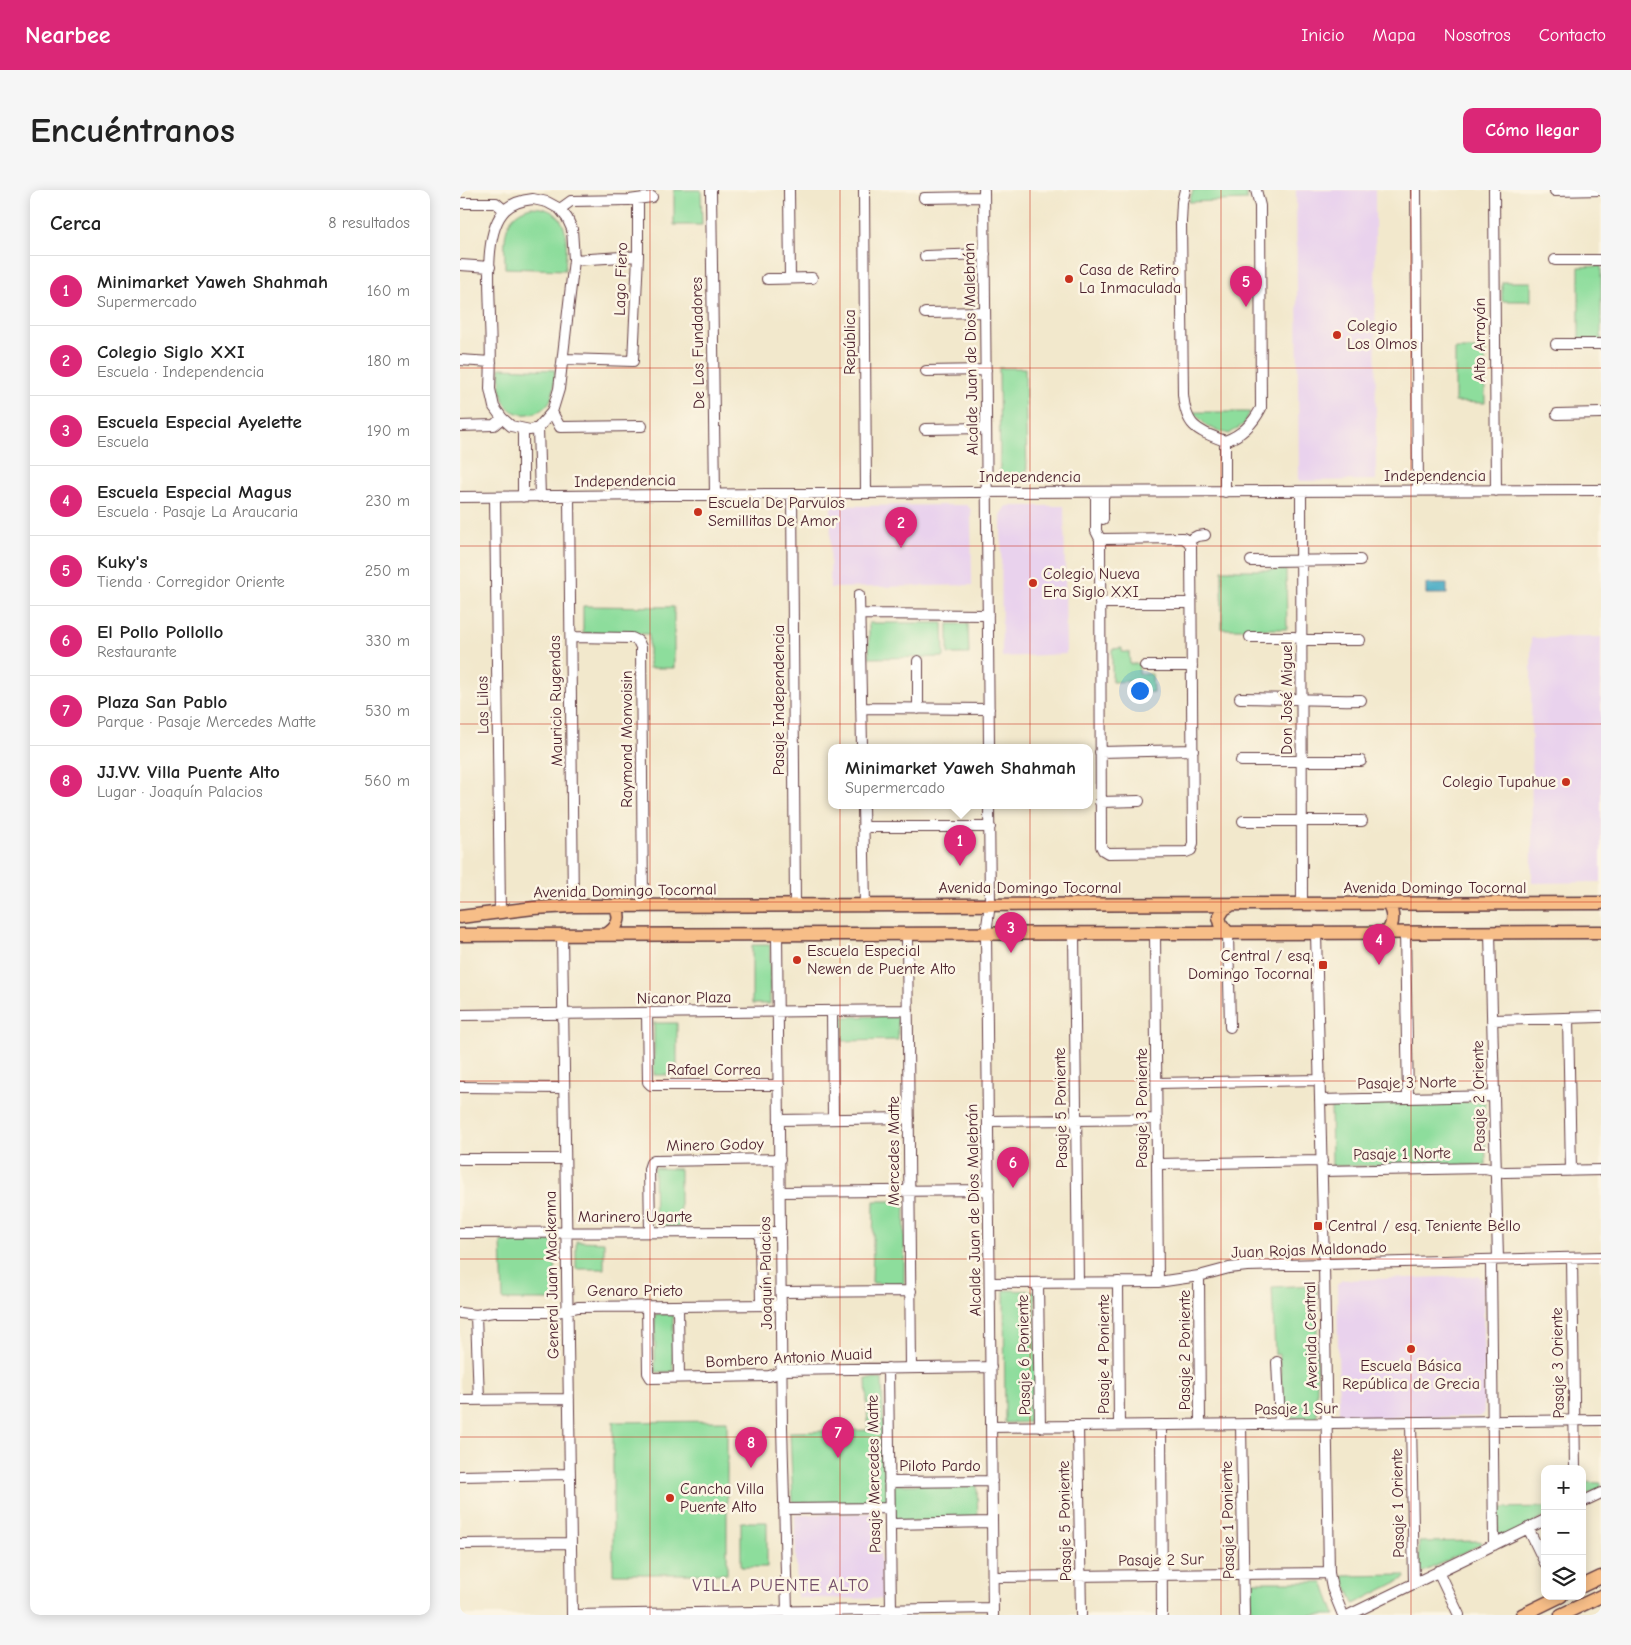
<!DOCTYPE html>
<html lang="es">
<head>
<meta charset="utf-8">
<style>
	:root { --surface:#fff; --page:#f6f6f6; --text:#222; --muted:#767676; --line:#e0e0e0; --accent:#db2777 }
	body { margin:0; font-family:"Comic Neue",sans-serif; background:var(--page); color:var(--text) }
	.controls { position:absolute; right:15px; bottom:15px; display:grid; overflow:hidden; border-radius:10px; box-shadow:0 2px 12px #0003 }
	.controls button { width:45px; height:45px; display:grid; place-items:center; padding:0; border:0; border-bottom:1px solid var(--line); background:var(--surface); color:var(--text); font:25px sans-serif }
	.you { position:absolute; left:679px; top:500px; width:18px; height:18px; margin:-12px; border:4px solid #fff; border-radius:50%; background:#1a73e8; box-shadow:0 0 0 8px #1a73e833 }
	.badge { display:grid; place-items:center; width:32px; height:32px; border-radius:50%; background:var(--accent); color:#fff; font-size:16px; font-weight:700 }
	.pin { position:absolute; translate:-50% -41px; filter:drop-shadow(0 1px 2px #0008) }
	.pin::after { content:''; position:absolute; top:26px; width:18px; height:15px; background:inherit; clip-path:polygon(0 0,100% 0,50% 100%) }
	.popup { position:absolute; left:368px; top:554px; width:265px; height:65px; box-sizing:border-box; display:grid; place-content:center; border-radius:10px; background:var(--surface); filter:drop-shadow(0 1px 4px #0005); font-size:16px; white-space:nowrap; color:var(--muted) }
	.popup b { font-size:19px; color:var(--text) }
	.popup::after { content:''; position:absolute; left:50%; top:100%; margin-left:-10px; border:10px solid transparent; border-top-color:var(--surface) }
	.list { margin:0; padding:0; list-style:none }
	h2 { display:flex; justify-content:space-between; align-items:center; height:65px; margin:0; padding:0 20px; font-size:21px }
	h2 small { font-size:16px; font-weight:400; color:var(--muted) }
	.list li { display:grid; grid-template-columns:32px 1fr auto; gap:15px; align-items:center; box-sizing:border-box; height:70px; padding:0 20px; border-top:1px solid var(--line) }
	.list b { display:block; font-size:19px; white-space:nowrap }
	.list p { margin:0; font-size:16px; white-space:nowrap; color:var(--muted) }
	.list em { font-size:16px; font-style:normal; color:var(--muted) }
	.icon { flex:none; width:28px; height:28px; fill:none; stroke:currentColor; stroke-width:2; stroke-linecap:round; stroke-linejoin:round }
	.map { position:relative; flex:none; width:1141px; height:1425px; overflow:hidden; border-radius:10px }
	header { display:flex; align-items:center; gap:30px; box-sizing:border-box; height:70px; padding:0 25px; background:var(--accent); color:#fff }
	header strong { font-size:24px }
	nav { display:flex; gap:28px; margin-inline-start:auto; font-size:18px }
	.intro { display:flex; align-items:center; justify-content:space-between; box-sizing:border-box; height:120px; padding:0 30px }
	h1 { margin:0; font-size:35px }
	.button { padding:12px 22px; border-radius:10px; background:var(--accent); color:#fff; font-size:18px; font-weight:700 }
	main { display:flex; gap:30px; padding:0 30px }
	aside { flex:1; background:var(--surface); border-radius:10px; box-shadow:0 2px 12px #0003 }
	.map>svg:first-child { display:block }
</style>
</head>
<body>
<header>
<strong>Nearbee</strong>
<nav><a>Inicio</a><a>Mapa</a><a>Nosotros</a><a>Contacto</a></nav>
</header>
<div class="intro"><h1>Encuéntranos</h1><a class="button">Cómo llegar</a></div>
<main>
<aside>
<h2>Cerca<small>8 resultados</small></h2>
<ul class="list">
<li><span class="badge">1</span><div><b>Minimarket Yaweh Shahmah</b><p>Supermercado</p></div><em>160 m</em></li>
<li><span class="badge">2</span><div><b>Colegio Siglo XXI</b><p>Escuela · Independencia</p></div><em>180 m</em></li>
<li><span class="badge">3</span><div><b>Escuela Especial Ayelette</b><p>Escuela</p></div><em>190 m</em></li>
<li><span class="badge">4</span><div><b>Escuela Especial Magus</b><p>Escuela · Pasaje La Araucaria</p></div><em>230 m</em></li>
<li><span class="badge">5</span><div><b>Kuky's</b><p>Tienda · Corregidor Oriente</p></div><em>250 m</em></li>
<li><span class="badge">6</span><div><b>El Pollo Pollollo</b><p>Restaurante</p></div><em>330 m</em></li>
<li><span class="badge">7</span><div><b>Plaza San Pablo</b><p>Parque · Pasaje Mercedes Matte</p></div><em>530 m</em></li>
<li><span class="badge">8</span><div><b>JJ.VV. Villa Puente Alto</b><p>Lugar · Joaquín Palacios</p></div><em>560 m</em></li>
</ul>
</aside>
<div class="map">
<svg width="1141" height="1425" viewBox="0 0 1141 1425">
	<rect width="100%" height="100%" fill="#fcf5e5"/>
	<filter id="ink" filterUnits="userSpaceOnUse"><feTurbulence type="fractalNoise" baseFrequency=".02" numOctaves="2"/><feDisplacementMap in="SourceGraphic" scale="10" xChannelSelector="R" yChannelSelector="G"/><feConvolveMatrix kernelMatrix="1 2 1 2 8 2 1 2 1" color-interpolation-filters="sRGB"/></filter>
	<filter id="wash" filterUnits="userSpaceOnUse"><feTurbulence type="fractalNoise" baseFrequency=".0096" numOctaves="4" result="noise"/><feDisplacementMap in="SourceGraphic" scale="20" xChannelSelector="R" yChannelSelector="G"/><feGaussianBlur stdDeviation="1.12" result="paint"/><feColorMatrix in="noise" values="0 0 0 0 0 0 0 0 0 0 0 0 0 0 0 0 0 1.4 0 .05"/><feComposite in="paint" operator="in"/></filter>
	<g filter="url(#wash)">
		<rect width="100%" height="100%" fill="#f2e8cc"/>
		<path fill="#e9d2ed" d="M 836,0 L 915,0 L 916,290 L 839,291 Z
			M 507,315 L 511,320 L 512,395 L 370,398 L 371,316 Z
			M 547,316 L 604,316 L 606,464 L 542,467 L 541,323 Z
			M 1141,447 L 1141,692 L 1072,693 L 1071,448 Z
			M 1018,1086 L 1023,1089 L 1024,1223 L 1019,1227 L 884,1227 L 879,1223 L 877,1095 L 882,1090 Z
			M 419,1323 L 422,1409 L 337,1408 L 335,1325 Z"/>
		<path fill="#8ddd9c" stroke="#6c7e64" d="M 214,0 L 241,0 L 242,35 L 214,35 Z
			M 733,0 L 785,0 L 788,10 L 729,12 Z
			M 71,17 C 112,18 107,50 105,80 L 45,78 C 45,52 40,25 71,17 Z
			M 1141,76 L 1141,151 L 1119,151 L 1119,77 Z
			M 1042,92 L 1071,92 L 1071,111 L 1042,111 Z
			M 995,159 L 1025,159 L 1025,213 L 995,212 Z
			M 40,178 L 95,180 C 94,190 95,202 90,211 C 79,228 50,230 43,209 C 40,199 40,188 40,178 Z
			M 539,178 L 565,178 L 567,291 L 540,291 Z
			M 733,222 L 790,222 L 784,234 L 769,244 L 748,237 Z
			M 762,380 L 826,380 L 827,439 L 762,439 Z
			M 123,416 L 214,417 L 214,478 L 189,478 L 189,444 L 123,443 Z
			M 409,433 L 483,433 L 484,467 L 409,468 Z
			M 488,434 L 508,434 L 509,464 L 488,464 Z
			M 662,458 L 662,462 L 669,462 L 670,474 L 679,474 L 679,484 L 692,484 L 693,502 L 675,503 L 674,491 L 652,492 L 652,459 Z
			M 292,755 L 310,755 L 310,814 L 292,814 Z
			M 438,826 L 438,850 L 381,851 L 381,827 Z
			M 194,833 L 217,833 L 217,885 L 194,885 Z
			M 1025,912 L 1026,975 L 872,976 L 871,913 Z
			M 194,978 L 220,979 L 220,1037 L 195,1036 Z
			M 414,1011 L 445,1011 L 444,1094 L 412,1093 Z
			M 41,1051 L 95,1051 L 96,1110 L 43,1110 Z
			M 116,1051 L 144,1052 L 144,1079 L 116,1079 Z
			M 857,1095 L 857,1229 L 825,1229 L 819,1164 L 815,1165 L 812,1097 Z
			M 544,1100 L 575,1101 L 576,1232 L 545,1233 Z
			M 195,1124 L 213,1124 L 213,1182 L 195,1182 Z
			M 406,1189 L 422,1189 L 426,1295 L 517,1294 L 518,1331 L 435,1332 L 434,1313 L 333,1313 L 330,1242 L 408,1240 Z
			M 267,1231 L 267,1384 L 153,1384 L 153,1232 Z
			M 1122,1292 L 1141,1293 L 1141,1298 L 1122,1307 Z
			M 1085,1317 L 1085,1327 L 1038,1351 L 1039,1318 Z
			M 281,1332 L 307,1332 L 307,1377 L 281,1377 Z
			M 1020,1351 L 1021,1354 L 959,1384 L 959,1352 Z
			M 944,1385 L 945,1388 L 894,1414 L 883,1386 Z
			M 790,1392 L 863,1392 L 875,1425 L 791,1425 Z"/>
		<path fill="#45aac4" stroke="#486478" d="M 966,394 L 987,394 L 987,404 L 966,404 Z"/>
	</g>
	<g filter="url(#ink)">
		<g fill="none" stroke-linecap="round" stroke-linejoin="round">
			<defs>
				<path id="minor" d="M 251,0 L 255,305
					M 329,0 L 330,88
					M 404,0 L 406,303
					M 524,0 L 529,557
					M 725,0 L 722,12 L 721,32 L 723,204 C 726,237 736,240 765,251
					M 956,0 L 958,301
					M 1034,0 L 1036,301
					M 1095,1 L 1141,0
					M 464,8 L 524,7
					M 73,9 L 87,12 L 100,19 L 107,28 L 112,39 L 114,70 L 99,199 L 92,222 L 78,238 L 70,240 L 51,236 L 42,228 L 34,217 L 30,199 C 31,176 31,153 30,129 C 30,101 23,42 45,20 C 52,13 63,10 73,9 Z
					M 0,13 L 36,13 L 44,20
					M 100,19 L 111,11 L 169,10 L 192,7
					M 465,66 L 525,64
					M 114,70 L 178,66
					M 1095,70 L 1141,70
					M 0,75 L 30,77
					M 307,89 L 352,88
					M 465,123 L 525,122
					M 1096,154 L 1141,154
					M 104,169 L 173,171 L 178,66 L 178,9
					M 0,170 L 31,172
					M 466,181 L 526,180
					M 92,222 L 100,237 L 182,236
					M 1097,224 L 1141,223
					M 0,236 L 34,235 L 42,228
					M 78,238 L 80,307
					M 63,239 L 63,307
					M 465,239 L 526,238
					M 765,251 C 782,245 793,234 801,218 L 800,16 L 796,0
					M 765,251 L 765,302
					M 841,301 L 842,714
					M 636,302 L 636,341 L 640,349 L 641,656 L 643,660 L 648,663 L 726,662 L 731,660 L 733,653 L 731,356 L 728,351 L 723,348 L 640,349
					M 643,302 L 643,329
					M 332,304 L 335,715
					M 0,307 L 511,302 L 1141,300
					M 35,307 L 40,722
					M 109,307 L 113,716
					M 728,351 L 737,346 L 745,345
					M 791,371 L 900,370
					M 399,405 L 402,557
					M 640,413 L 731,413
					M 400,424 L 528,425
					M 111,447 L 172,448 L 178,451 L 181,457 L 183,715
					M 790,447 L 833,447 L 849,450 L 900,450
					M 458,471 L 458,519
					M 685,476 L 732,476
					M 780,508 C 821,508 861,511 901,510
					M 401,518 L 529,519
					M 640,562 L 733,560
					M 781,571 L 901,571
					M 640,612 L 679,611
					M 403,615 L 405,715
					M 529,615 L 530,714 L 526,743 L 533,1425
					M 783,631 L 902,631
					M 403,637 L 530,637
					M 945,742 L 948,908
					M 1030,742 L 1038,1069
					M 447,743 L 451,1178
					M 614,743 L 618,1093
					M 695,743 L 698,1092
					M 768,743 L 770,837
					M 856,743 L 864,1074 L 869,1383 L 872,1398 L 883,1425
					M 102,744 L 112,1425
					M 317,744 L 322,1237 L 327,1421
					M 372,821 L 373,929
					M 187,823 L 188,892 L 191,895 L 319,895
					M 0,825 L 448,820
					M 1108,828 L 1111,981
					M 1032,830 L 1141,827
					M 697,893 L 860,890
					M 0,897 L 104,898
					M 860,910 L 1034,906
					M 319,930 L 449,928
					M 528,931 L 697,929
					M 0,969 L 105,969
					M 697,974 L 862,971
					M 862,981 L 1025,978 L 1044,982 L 1141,980
					M 320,1002 L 529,1000
					M 190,1042 L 189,979 L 191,973 L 194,971 L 320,969
					M 300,1042 L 301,1115
					M 0,1043 L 321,1042
					M 1112,1068 L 1115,1279
					M 1031,1070 L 1034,1355
					M 739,1086 L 740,1235
					M 658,1092 L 659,1236
					M 530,1093 L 698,1092 L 739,1086 L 769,1078 L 787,1076 L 1141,1067
					M 578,1093 L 580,1237
					M 321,1102 L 451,1101
					M 187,1116 L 188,1183 L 191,1188 L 309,1186 L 316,1184 L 322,1180 L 531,1177
					M 218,1116 L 219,1187
					M 0,1123 L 16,1125 L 33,1122 L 98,1122 L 118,1117 L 321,1115
					M 16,1125 L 19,1210
					M 817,1172 L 820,1234
					M 428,1178 L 431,1420
					M 0,1210 L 109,1209
					M 951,1233 L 954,1393
					M 701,1235 L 702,1425
					M 781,1235 L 784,1425
					M 618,1236 L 621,1425
					M 531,1237 L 1141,1230
					M 0,1286 L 110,1284
					M 429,1292 L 532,1291
					M 1122,1312 L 1141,1303
					M 324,1319 L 430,1318
					M 430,1334 L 532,1332
					M 1068,1338 L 1085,1373
					M 0,1354 L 111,1353
					M 978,1381 L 999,1425
					M 533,1387 L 869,1383
					M 115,1425 L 533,1418
					M 889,1425 L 1085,1330"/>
				<path id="major" d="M 0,727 L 74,718 L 113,716 L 1141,713
					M 768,743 L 761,734 L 759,727 L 764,719 L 771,715
					M 927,743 C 934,733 934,724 928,714
					M 147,744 C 158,737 162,728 155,716
					M 0,745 L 1141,742
					M 1122,1396 L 1141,1387
					M 1062,1425 L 1101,1406
					M 1101,1425 L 1141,1406"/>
			</defs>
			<use href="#minor" stroke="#633d43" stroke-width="12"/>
			<use href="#major" stroke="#633d43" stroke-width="15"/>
			<use href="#minor" stroke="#fff" stroke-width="10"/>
			<use href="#major" stroke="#f7be88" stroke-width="12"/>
		</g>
	</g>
	<path fill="none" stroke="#c8321e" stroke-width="1" stroke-opacity="0.55" d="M 190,0 L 190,1425M 380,0 L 380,1425M 570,0 L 570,1425M 761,0 L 761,1425M 951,0 L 951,1425M 0,178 L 1141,178M 0,356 L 1141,356M 0,534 L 1141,534M 0,712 L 1141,712M 0,891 L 1141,891M 0,1069 L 1141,1069M 0,1247 L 1141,1247"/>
	<g fill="#c8321e" stroke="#fcf5e5" stroke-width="2">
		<circle cx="609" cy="89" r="5"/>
		<circle cx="877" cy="145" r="5"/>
		<circle cx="238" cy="322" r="5"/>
		<circle cx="573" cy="393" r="5"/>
		<circle cx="1106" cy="592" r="5"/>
		<circle cx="337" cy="770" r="5"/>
		<rect x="858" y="770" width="10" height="10" rx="2.5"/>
		<rect x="853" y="1031" width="10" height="10" rx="2.5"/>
		<circle cx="951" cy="1159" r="5"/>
		<circle cx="210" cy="1308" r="5"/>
	</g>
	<g text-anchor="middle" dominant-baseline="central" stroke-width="5" stroke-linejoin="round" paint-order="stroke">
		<g font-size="16" fill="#4a1f2b" stroke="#fcf5e5" text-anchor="start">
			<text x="619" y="80">Casa de Retiro<tspan x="619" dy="18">La Inmaculada</tspan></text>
			<text x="887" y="136">Colegio<tspan x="887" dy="18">Los Olmos</tspan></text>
			<text x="248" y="313">Escuela De Parvulos<tspan x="248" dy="18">Semillitas De Amor</tspan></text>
			<text x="583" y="384">Colegio Nueva<tspan x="583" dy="18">Era Siglo XXI</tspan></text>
			<text x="1096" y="592" text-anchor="end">Colegio Tupahue</text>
			<text x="347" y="761">Escuela Especial<tspan x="347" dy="18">Newen de Puente Alto</tspan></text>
			<text x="853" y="766" text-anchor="end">Central / esq.<tspan x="853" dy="18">Domingo Tocornal</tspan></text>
			<text x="868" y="1036">Central / esq. Teniente Bello</text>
			<text x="951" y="1176" text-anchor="middle">Escuela Básica<tspan x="951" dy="18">República de Grecia</tspan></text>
			<text x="220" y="1299">Cancha Villa<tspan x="220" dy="18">Puente Alto</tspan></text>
		</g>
		<g font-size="16" fill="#4a1f2b" stroke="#fcf5e5">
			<text transform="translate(161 89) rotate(-88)">Lago Fiero</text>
			<text transform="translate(1020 150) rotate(-90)">Alto Arrayán</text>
			<text transform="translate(390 152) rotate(-90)">República</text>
			<text transform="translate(238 153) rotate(-91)">De Los Fundadores</text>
			<text transform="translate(511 159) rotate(-91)">Alcalde Juan de Dios Malebrán</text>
			<text x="975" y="286">Independencia</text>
			<text x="570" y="287">Independencia</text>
			<text transform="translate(165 291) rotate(-1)">Independencia</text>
			<text transform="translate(827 508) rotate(-90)">Don José Miguel</text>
			<text transform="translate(319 510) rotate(-90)">Pasaje Independencia</text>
			<text transform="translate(96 511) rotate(-91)">Mauricio Rugendas</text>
			<text transform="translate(23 515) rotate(-91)">Las Lilas</text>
			<text transform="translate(167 549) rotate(-90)">Raymond Monvoisin</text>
			<text x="570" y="698">Avenida Domingo Tocornal</text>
			<text x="975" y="698">Avenida Domingo Tocornal</text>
			<text transform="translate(165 701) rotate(-1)">Avenida Domingo Tocornal</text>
			<text transform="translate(224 808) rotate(-1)">Nicanor Plaza</text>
			<text x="254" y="880">Rafael Correa</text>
			<text transform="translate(947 893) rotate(-1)">Pasaje 3 Norte</text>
			<text transform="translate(1019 906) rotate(-91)">Pasaje 2 Oriente</text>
			<text transform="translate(601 918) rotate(-91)">Pasaje 5 Poniente</text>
			<text transform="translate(682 918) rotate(-90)">Pasaje 3 Poniente</text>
			<text transform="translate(255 955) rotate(-1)">Minero Godoy</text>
			<text transform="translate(434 961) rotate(-90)">Mercedes Matte</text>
			<text transform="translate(942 964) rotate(-1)">Pasaje 1 Norte</text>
			<text transform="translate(514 1020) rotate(-91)">Alcalde Juan de Dios Malebrán</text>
			<text x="175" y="1027">Marinero Ugarte</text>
			<text transform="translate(849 1060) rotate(-2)">Juan Rojas Maldonado</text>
			<text transform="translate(306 1083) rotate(-91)">Joaquín Palacios</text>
			<text transform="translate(92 1085) rotate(-91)">General Juan Mackenna</text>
			<text x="175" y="1101">Genaro Prieto</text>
			<text transform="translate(851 1145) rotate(-91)">Avenida Central</text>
			<text transform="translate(725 1160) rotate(-90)">Pasaje 2 Poniente</text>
			<text transform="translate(644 1164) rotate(-90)">Pasaje 4 Poniente</text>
			<text transform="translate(564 1165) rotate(-91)">Pasaje 6 Poniente</text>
			<text transform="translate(329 1168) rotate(-3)">Bombero Antonio Muaid</text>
			<text transform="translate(1098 1173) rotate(-91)">Pasaje 3 Oriente</text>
			<text transform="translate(836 1219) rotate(-1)">Pasaje 1 Sur</text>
			<text x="480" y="1276">Piloto Pardo</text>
			<text transform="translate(414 1284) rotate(-91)">Pasaje Mercedes Matte</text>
			<text transform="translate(938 1313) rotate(-91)">Pasaje 1 Oriente</text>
			<text transform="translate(768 1330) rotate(-91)">Pasaje 1 Poniente</text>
			<text transform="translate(605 1331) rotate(-91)">Pasaje 5 Poniente</text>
			<text transform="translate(701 1370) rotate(-1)">Pasaje 2 Sur</text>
		</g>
		<g font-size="18" letter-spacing="1" fill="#724c67" stroke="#fcf5e5">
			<text x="321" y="1395">VILLA PUENTE ALTO</text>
		</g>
	</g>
</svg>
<div class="controls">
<button>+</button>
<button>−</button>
<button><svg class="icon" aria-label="layers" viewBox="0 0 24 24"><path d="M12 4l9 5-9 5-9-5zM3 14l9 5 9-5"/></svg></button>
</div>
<div class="you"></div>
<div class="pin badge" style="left:500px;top:676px">1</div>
<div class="popup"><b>Minimarket Yaweh Shahmah</b>Supermercado</div>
<div class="pin badge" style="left:441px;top:358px">2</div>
<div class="pin badge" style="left:551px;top:763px">3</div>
<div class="pin badge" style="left:919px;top:775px">4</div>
<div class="pin badge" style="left:786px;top:117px">5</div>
<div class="pin badge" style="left:553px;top:998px">6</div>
<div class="pin badge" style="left:378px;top:1268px">7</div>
<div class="pin badge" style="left:291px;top:1278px">8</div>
</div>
</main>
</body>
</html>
